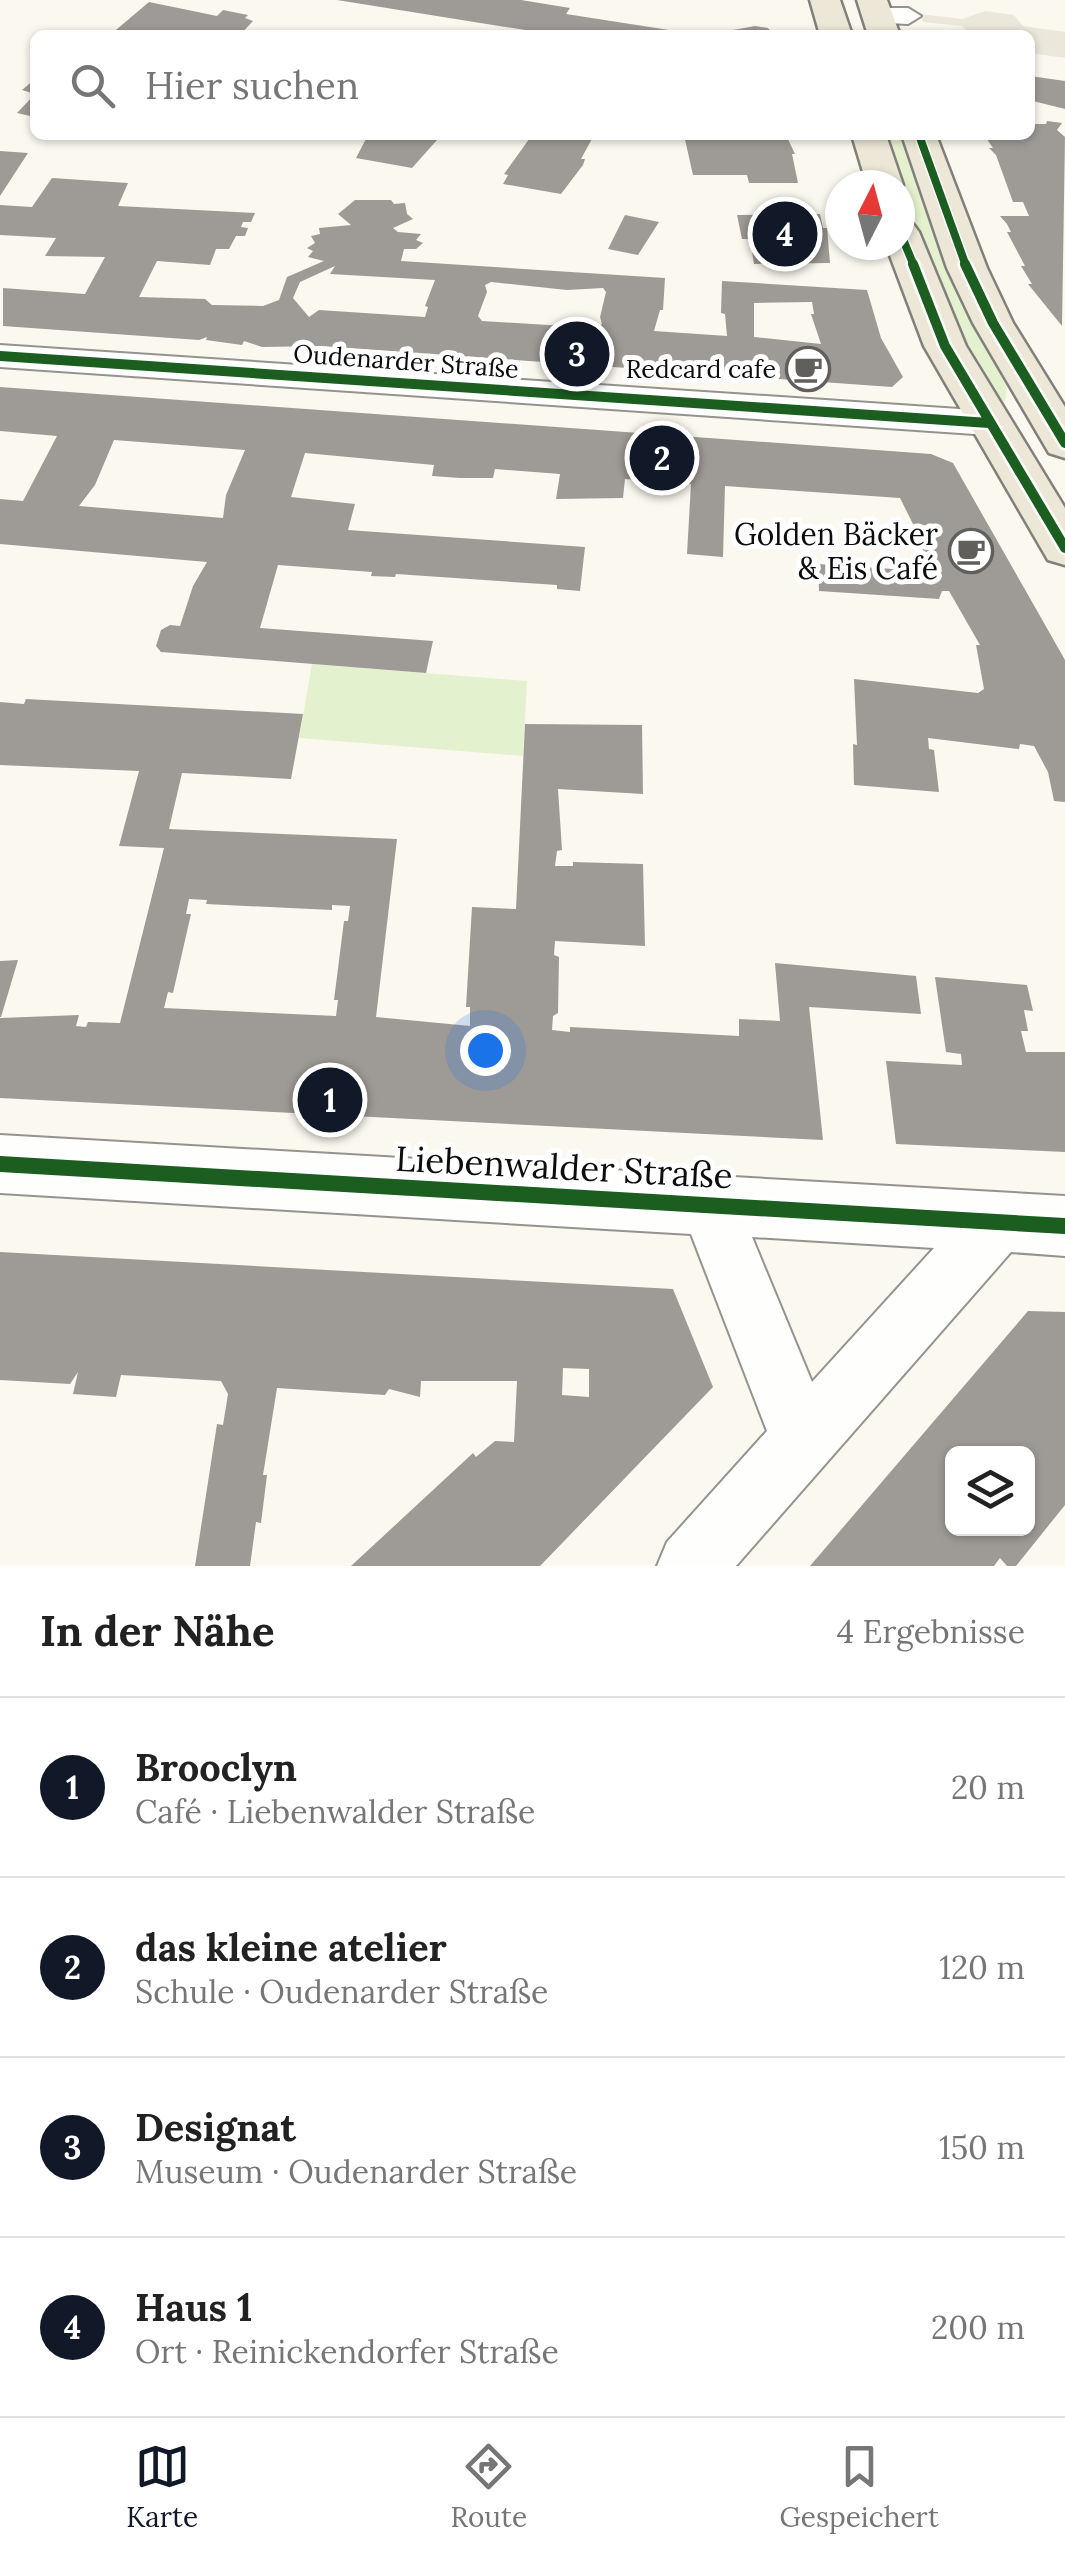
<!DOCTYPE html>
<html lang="de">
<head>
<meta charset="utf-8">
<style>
	:root { --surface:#fff; --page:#f6f6f6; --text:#222; --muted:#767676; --line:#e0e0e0; --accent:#111827 }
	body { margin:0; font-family:Lora,serif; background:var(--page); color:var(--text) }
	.controls { position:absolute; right:30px; bottom:30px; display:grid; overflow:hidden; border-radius:15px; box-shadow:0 2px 8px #0004 }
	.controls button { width:90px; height:90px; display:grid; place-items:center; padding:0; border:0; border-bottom:2px solid var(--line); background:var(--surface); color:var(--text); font:50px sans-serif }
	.compass { position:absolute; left:825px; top:170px; width:90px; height:90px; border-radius:50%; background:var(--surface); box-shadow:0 2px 8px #0004; rotate:6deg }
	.you { position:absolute; left:485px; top:1050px; width:35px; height:35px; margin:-25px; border:8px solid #fff; border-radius:50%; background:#1a73e8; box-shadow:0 0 0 15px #1a73e833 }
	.badge { display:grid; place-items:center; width:65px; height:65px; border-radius:50%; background:var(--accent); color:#fff; font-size:32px; font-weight:700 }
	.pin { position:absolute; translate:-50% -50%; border:5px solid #fff; box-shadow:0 2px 10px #0006 }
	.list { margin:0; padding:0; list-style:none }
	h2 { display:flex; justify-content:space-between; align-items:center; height:130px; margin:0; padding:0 40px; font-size:42px }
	h2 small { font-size:32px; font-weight:400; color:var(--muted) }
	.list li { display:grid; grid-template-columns:65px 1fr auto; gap:30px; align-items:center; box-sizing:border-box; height:180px; padding:0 40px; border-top:2px solid var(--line) }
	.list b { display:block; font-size:38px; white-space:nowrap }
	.list p { margin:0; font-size:32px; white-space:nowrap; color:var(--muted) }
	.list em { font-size:32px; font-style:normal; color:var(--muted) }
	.icon { flex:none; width:55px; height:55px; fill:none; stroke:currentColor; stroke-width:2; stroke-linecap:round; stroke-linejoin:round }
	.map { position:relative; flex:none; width:1065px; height:1566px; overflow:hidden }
	.search { position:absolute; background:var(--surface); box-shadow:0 2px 8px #0004; left:30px; right:30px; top:30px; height:110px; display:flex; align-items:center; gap:25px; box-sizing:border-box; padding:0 35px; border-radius:15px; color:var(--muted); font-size:38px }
	.sheet { height:850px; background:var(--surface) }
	nav { display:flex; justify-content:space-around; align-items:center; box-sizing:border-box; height:140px; border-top:2px solid var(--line); background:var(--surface); font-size:28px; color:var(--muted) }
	nav a { display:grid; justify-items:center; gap:5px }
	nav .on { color:var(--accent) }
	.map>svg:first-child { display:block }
</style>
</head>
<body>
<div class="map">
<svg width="1065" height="1566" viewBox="0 0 1065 1566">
	<rect width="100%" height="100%" fill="#fbf8f0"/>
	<path fill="#e4f1ce" d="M 886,135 L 902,135 L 950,277 L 1007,388 L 1005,402 C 967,391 900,179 886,135 Z
		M 312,664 L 527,681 L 523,756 L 299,738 Z"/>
	<path fill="#ebe7db" d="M 985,11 L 1014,15 L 1023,26 L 1065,32 L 1065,58 L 1030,53 L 1030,35 L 965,35 L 969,33 L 962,26 L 923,22 L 920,14 L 962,19 Z"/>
	<path fill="#9e9a96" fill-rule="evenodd" d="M 337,0 L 521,0 L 570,8 L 566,14 L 669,30 L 667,35 L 556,35 Z
		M 149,2 L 217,16 L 223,10 L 248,15 L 245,18 L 253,21 L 240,35 L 110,35 Z
		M 755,26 L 768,28 L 773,35 L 734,35 L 733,30 Z
		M 1030,76 L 1065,81 L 1065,109 L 1033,101 Z
		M 35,79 L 35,117 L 17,113 L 35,94 L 22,90 Z
		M 1047,121 L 1062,123 L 1057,130 L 1065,137 L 1062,326 L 1028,284 L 1032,284 L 1021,266 L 1025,266 L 1007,232 L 1011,232 L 1007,224 L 1000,216 L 1029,216 L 1023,202 L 1013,202 L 996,155 L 989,148 L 993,148 L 984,135 L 1030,135 L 1030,124 L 1046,124 Z
		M 368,135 L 435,135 L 432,140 L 437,140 L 412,168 L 356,158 Z
		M 532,135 L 594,135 L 581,159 L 585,159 L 583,165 L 561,194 L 503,184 L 508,175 L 504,174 Z
		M 684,135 L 786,135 L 795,154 L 792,154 L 798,183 L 749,183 L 747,175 L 693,175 Z
		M 0,151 L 28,153 L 0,196 Z
		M 52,178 L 128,183 L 118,206 L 255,213 L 251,222 L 243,222 L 241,227 L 248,228 L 245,236 L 236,236 L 229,249 L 216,249 L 210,265 L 157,261 L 139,297 L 205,299 L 212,305 L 263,306 L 279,300 L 287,277 L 324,261 L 308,257 L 313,251 L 307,248 L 315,243 L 311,236 L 320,234 L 319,228 L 351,225 L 338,214 L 355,200 L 391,200 L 394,204 L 405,203 L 407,214 L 413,219 L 393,228 L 398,232 L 421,234 L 416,240 L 423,243 L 416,249 L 404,249 L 401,261 L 665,278 L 663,310 L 660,310 L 654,331 L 727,336 L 725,314 L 721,313 L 722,281 L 867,290 L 881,338 L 903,377 L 892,387 L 322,346 L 262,347 L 244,341 L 242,345 L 206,340 L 207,337 L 199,340 L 3,326 L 3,288 L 85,294 L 105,257 L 45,256 L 56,238 L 0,235 L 0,205 L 32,207 ZM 335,266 L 330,274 L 435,280 L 425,306 L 428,307 L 425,317 L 319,310 L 309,317 L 293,298 L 300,282 ZM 491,282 L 567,290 L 603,288 L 606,292 L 600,317 L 602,324 L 597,328 L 482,321 L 478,316 L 487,292 L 485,285 ZM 812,302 L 814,314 L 811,314 L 821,344 L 754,337 L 754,303 Z
		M 820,214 L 823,228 L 827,228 L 830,263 L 754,264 L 750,239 L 742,239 L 737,215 Z
		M 625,215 L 659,222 L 638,255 L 608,249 Z
		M 0,387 L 931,454 L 953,463 L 1065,660 L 1065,802 L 1054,801 L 1048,772 L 1034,746 L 1020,744 L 1019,749 L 928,738 L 929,749 L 934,750 L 939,792 L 854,785 L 853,744 L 857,745 L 854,679 L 978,693 L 984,689 L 976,645 L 980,645 L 949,591 L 942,591 L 939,599 L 819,591 L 818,564 L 924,571 L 922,542 L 900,498 L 725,486 L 723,557 L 687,554 L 691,484 L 625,479 L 623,498 L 556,499 L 560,474 L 495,469 L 493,478 L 460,478 L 432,476 L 434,465 L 305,453 L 291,497 L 355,504 L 348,530 L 585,547 L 580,591 L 557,589 L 557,585 L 396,574 L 395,577 L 371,576 L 372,572 L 278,565 L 260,628 L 433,641 L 426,673 L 161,652 L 156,646 L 161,630 L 170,625 L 180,626 L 193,586 L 207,562 L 0,544 L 0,499 L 23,501 L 57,436 L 0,431 ZM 114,440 L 245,450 L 226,495 L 223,518 L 79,506 L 95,485 Z
		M 26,699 L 303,714 L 291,779 L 182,773 L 169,829 L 397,839 L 376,1017 L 470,1026 L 470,1007 L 466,1007 L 472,907 L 516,909 L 525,724 L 642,725 L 643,794 L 558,789 L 562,850 L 557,851 L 555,866 L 573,866 L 573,862 L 643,864 L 645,946 L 555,941 L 554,955 L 559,957 L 558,1013 L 553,1016 L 552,1030 L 570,1032 L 570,1027 L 739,1036 L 739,1019 L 780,1021 L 775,963 L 916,976 L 921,1014 L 809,1007 L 823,1140 L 0,1098 L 0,1018 L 79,1015 L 76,1026 L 86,1027 L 88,1022 L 120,1023 L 164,848 L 119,846 L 139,771 L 0,765 L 0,702 L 24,704 ZM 189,899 L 207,900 L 206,904 L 332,910 L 332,905 L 350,906 L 348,921 L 344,921 L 334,1000 L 338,1000 L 336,1016 L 164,1008 L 168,992 L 173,993 L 191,914 L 186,914 Z
		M 18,960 L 1,1017 L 0,1017 L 0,961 Z
		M 935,977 L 1027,985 L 1033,1011 L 1024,1010 L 1028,1031 L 1021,1031 L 1026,1052 L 1065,1052 L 1065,1152 L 896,1144 L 886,1061 L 962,1065 L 961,1054 L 946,1052 Z
		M 0,1252 L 673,1289 L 713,1387 L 540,1566 L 351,1566 L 473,1453 L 476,1457 L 495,1441 L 514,1442 L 517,1381 L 421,1381 L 420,1397 L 389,1389 L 385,1395 L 277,1388 L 263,1475 L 267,1475 L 261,1523 L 256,1522 L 250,1566 L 195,1566 L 217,1424 L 223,1425 L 228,1394 L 221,1381 L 121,1375 L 116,1397 L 73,1394 L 78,1372 L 70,1384 L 0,1380 ZM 563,1368 L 589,1369 L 589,1397 L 562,1395 Z
		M 1028,1311 L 1065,1312 L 1065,1505 L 1016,1566 L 1007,1566 L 1000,1558 L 994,1566 L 810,1566 ZM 952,1454 L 1028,1454 L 1028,1528 L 952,1528 Z"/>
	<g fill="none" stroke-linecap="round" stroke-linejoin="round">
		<defs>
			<path id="minor" d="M 877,8 L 908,8 L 921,16 L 908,24 L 867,22 L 864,16 Z
				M 0,345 L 989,411 L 1002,414 L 1008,423 L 1002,432 L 989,435 L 0,367 Z
				M 0,1135 L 1065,1196 L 1065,1256 L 1011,1252 L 736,1566 L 657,1566 L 667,1542 L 767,1431 L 691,1234 L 0,1193 ZM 752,1237 L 934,1248 L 812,1382 Z"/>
			<path id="major" d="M 810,0 L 840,0 L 852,35 L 820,35 Z
				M 857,0 L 887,0 L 900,35 L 868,35 Z
				M 852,135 L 886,135 L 903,185 L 900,190 L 900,185 L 867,185 Z
				M 902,135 L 936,135 L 987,268 L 1013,323 L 1065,407 L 1065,458 L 1049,453 L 973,323 L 947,268 Z
				M 900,221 L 913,224 L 919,232 L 966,346 L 1065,508 L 1065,565 L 1048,560 L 924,346 L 886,245 L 900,245 Z"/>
		</defs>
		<use href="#minor" stroke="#94938f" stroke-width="4"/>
		<use href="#major" stroke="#81807c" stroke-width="5"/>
		<use href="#minor" fill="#fefefd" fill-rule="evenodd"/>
		<use href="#major" fill="#ede7d7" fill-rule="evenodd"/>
		<defs>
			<path id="cycleway-far2" d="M 919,135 L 966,266
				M 900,232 L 914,266"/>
			<path id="cycleway-far1" d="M 913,264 L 945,346 L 1065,548
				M 965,264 L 993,323 L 1065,443
				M 0,356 L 989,423"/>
			<path id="cycleway" d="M 0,1164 L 1065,1226"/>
		</defs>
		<use href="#cycleway-far2" stroke="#fff" stroke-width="11"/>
		<use href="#cycleway-far1" stroke="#fff" stroke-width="15"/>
		<use href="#cycleway" stroke="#fff" stroke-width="22"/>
		<use href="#cycleway-far2" stroke="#1b5e20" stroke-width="8"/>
		<use href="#cycleway-far1" stroke="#1b5e20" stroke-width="10"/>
		<use href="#cycleway" stroke="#1b5e20" stroke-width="16"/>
	</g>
	<defs>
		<symbol id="cafe-ring" viewBox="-11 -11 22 22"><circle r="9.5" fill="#fff" stroke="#605f5c" stroke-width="1.5"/><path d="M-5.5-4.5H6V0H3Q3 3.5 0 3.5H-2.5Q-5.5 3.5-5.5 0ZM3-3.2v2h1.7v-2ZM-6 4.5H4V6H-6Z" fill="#605f5c"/></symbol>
	</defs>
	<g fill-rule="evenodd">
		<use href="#cafe-ring" x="783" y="344" width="50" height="50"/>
		<use href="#cafe-ring" x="946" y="526" width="50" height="50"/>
	</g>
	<g text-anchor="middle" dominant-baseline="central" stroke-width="10" stroke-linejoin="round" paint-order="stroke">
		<g font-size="25" fill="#0d0d0d" stroke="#fff">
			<text transform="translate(406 361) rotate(4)">Oudenarder Straße</text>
		</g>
		<g font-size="25" fill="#0d0d0d" stroke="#fff" text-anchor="end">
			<text x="776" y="369">Redcard cafe</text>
		</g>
		<g font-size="30" fill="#0d0d0d" stroke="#fff" text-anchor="end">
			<text x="938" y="534">Golden Bäcker<tspan x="938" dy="34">&amp; Eis Café</tspan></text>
		</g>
		<g font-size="35" fill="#0d0d0d" stroke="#fff">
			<text transform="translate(564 1167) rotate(3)">Liebenwalder Straße</text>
		</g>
	</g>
</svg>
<div class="controls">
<button><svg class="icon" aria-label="layers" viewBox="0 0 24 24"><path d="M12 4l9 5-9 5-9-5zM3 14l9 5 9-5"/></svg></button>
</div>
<svg class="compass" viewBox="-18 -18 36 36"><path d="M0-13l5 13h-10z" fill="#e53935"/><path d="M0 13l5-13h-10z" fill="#767676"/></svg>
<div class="you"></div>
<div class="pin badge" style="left:330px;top:1100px">1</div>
<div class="pin badge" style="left:662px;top:458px">2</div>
<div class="pin badge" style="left:577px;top:354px">3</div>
<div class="pin badge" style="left:785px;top:234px">4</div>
<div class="search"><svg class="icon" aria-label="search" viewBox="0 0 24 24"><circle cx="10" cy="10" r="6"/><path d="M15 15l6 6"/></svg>Hier suchen</div>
</div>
<section class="sheet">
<h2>In der Nähe<small>4 Ergebnisse</small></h2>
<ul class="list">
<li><span class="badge">1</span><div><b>Brooclyn</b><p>Café · Liebenwalder Straße</p></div><em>20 m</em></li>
<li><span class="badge">2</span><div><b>das kleine atelier</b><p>Schule · Oudenarder Straße</p></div><em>120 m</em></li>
<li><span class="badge">3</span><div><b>Designat</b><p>Museum · Oudenarder Straße</p></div><em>150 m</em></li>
<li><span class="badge">4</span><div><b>Haus 1</b><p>Ort · Reinickendorfer Straße</p></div><em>200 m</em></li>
</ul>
</section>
<nav>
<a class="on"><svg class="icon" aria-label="map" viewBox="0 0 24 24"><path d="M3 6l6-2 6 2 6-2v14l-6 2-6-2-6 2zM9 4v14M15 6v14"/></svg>Karte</a>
<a><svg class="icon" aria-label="directions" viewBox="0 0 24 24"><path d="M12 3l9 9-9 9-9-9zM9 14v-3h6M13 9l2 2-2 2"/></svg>Route</a>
<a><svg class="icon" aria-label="saved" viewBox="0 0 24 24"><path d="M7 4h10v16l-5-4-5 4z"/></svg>Gespeichert</a>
</nav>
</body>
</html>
